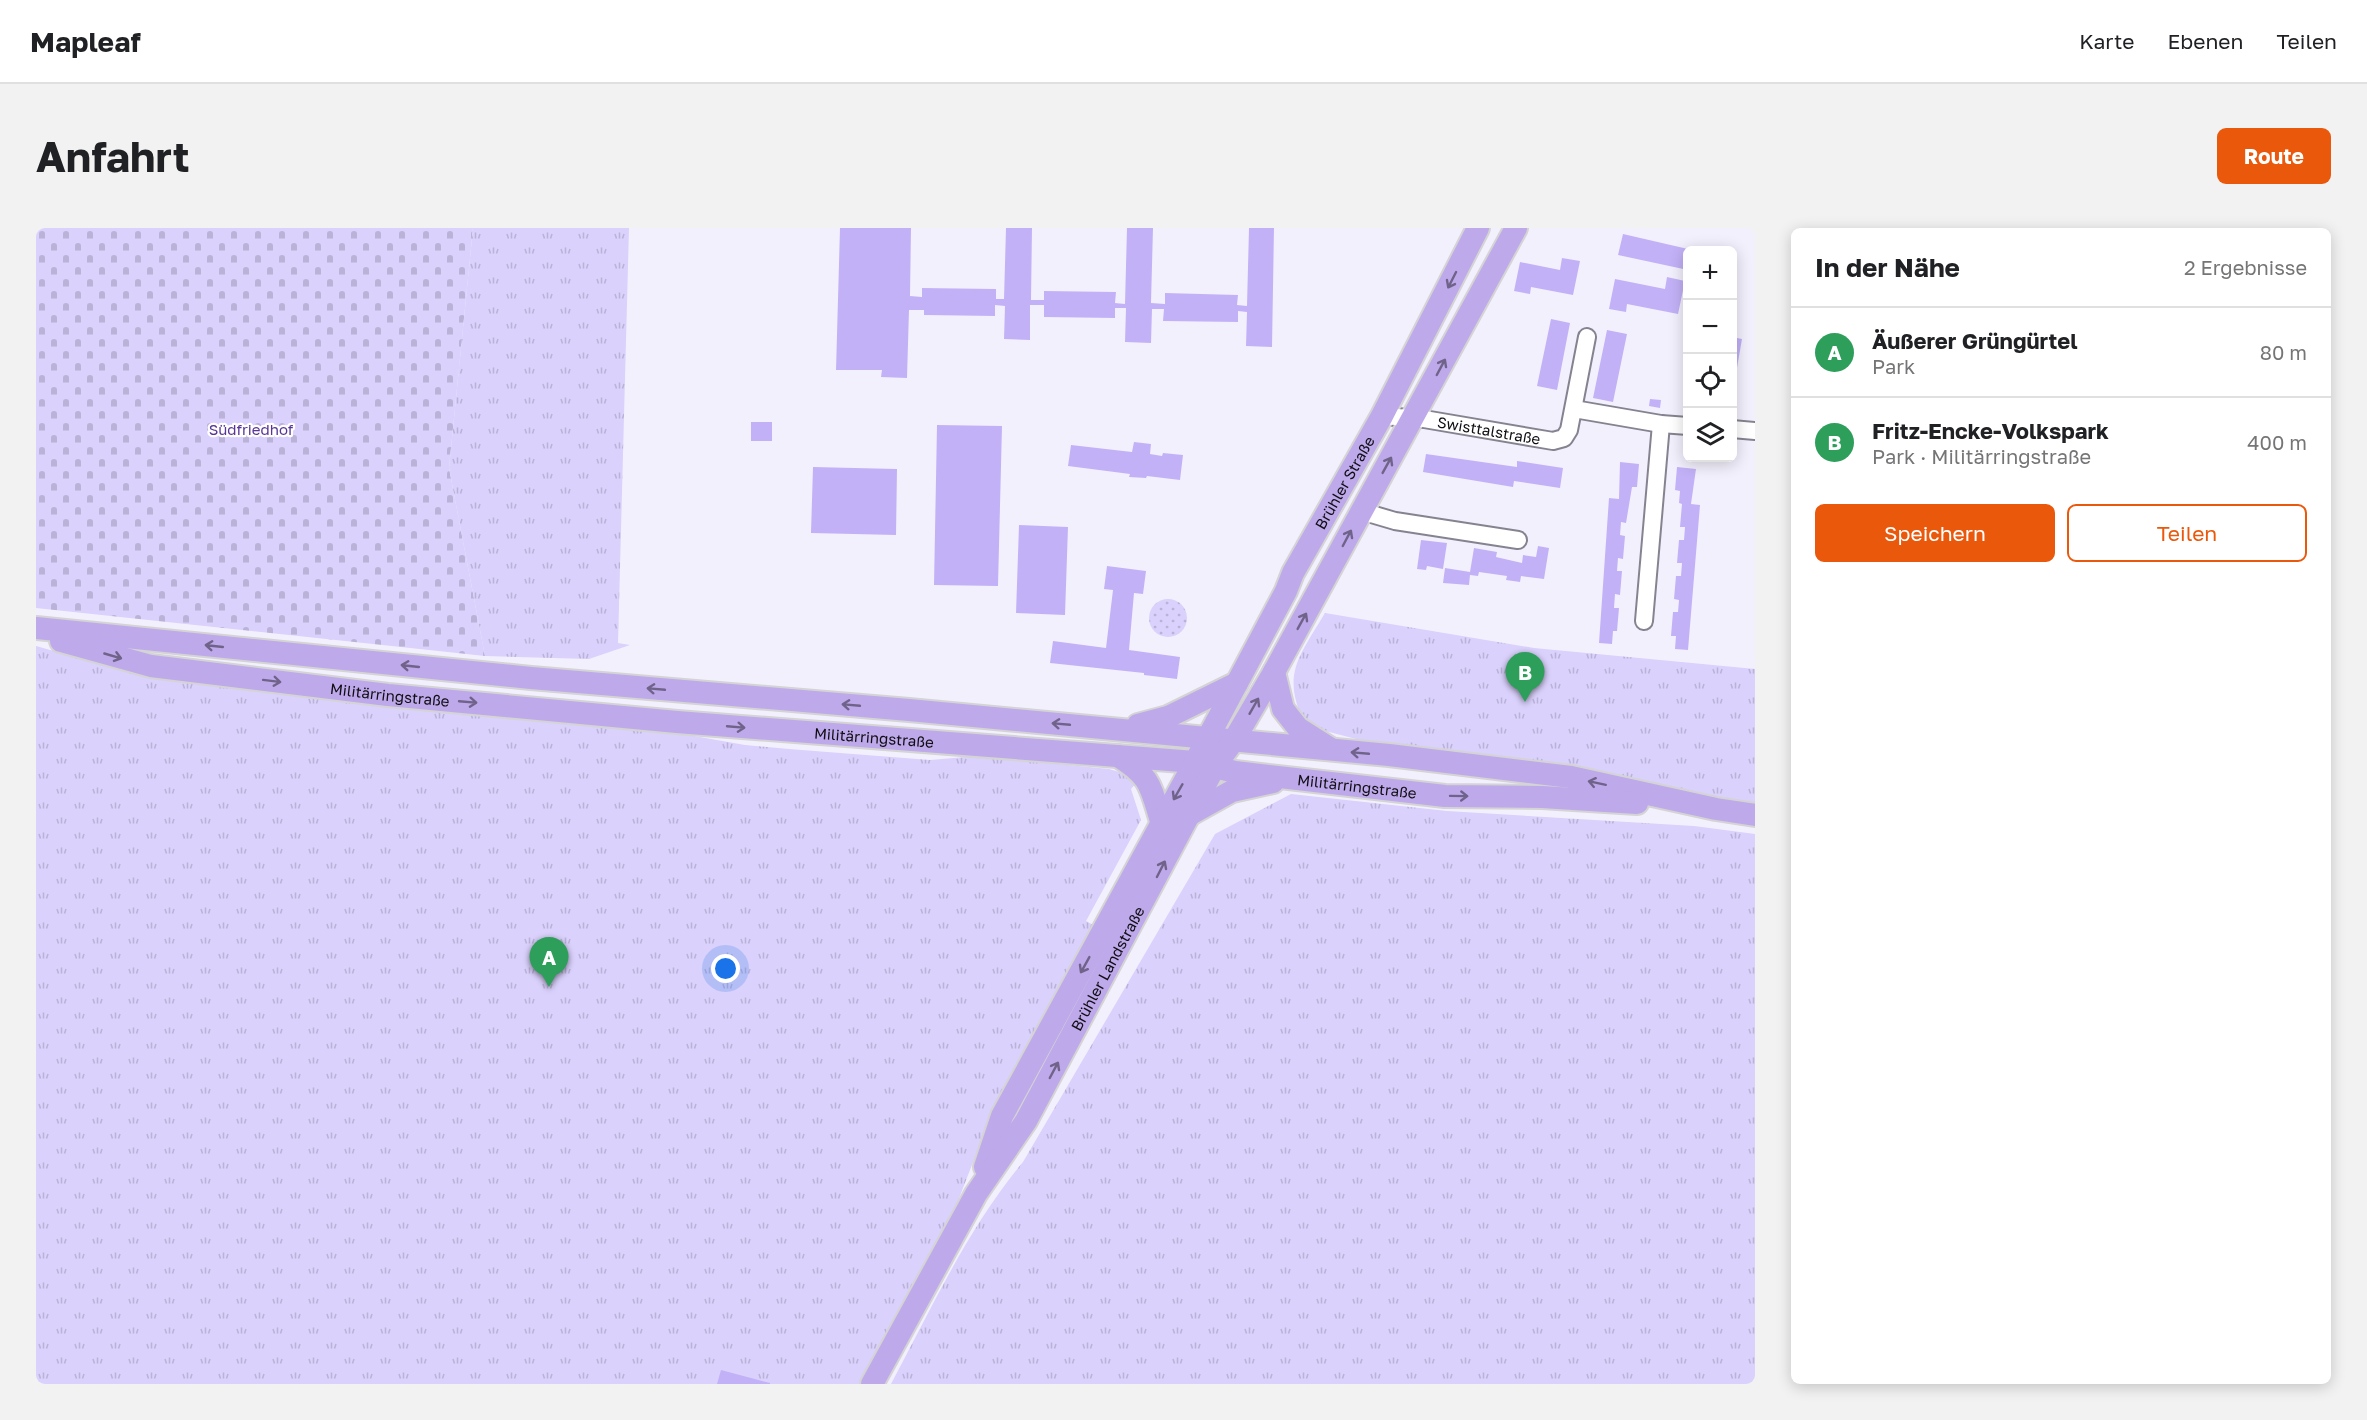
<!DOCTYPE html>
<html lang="de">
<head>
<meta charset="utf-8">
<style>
	:root { --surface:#fff; --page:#f2f2f2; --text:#202124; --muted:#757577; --line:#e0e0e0; --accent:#ea580c }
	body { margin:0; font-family:"Golos Text",sans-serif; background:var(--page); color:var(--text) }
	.controls { position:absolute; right:18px; top:18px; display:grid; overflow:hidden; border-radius:9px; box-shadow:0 3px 15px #0003 }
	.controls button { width:54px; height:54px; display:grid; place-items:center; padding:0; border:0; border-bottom:2px solid var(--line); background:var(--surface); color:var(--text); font:30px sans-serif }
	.you { position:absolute; left:690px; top:741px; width:21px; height:21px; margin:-15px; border:4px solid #fff; border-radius:50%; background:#1a73e8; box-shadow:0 0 0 9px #1a73e833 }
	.badge { display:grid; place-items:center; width:39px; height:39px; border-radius:50%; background:var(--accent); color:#fff; font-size:20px; font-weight:700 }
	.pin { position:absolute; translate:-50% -50px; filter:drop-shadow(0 2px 3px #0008) }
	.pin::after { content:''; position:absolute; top:32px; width:21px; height:18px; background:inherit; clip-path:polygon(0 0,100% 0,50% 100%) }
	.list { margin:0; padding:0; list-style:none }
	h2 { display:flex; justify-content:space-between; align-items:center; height:78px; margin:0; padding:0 24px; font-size:26px }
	h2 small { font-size:20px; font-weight:400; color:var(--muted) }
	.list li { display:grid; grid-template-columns:39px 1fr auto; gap:18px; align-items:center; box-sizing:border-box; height:90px; padding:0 24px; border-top:2px solid var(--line) }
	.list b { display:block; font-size:22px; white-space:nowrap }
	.list p { margin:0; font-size:20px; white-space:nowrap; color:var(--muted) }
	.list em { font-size:20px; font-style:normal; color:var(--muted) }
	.actions { display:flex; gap:12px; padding:18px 24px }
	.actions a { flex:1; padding:14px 0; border:2px solid var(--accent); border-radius:9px; text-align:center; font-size:21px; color:var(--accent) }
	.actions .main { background:var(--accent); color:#fff }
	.icon { flex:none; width:33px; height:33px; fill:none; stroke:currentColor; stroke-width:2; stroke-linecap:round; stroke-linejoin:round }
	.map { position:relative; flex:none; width:1719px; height:1156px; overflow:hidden; border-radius:9px }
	header { display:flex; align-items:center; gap:36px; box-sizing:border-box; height:84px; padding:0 30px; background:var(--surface); border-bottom:2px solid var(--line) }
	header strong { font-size:28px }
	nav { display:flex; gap:33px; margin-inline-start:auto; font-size:21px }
	.intro { display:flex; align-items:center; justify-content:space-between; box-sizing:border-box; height:144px; padding:0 36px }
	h1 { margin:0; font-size:42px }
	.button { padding:15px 27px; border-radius:9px; background:var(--accent); color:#fff; font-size:21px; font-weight:700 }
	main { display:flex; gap:36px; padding:0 36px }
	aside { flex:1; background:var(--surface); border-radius:9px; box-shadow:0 3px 15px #0003 }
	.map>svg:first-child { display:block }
</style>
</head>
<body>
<header>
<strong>Mapleaf</strong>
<nav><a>Karte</a><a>Ebenen</a><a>Teilen</a></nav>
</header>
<div class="intro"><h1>Anfahrt</h1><a class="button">Route</a></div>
<main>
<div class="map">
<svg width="1719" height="1156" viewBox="0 0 1719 1156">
	<defs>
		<pattern id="grass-dots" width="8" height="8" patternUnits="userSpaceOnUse" patternTransform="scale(1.5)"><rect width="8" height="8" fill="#dad1fc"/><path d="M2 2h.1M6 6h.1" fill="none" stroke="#bab2d7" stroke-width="1.8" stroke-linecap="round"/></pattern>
		<pattern id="cemetery-stones" width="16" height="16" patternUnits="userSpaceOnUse" patternTransform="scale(1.5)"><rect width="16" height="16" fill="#dad1fc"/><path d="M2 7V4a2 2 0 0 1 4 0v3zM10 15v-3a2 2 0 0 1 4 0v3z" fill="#bab2d7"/></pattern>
		<pattern id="park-tufts" width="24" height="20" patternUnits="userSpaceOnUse" patternTransform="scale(1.5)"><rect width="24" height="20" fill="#dad1fc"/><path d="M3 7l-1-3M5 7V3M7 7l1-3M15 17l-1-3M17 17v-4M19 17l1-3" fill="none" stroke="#bab2d7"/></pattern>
	</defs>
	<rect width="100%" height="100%" fill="#f3f0fd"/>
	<path fill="url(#grass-dots)" d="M1113 390a19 19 0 1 1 38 0a19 19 0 1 1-38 0Z"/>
	<path fill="url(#cemetery-stones)" d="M 0,0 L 437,0 L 413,240 L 449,428 L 0,380 Z"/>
	<path fill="url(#park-tufts)" d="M 437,0 L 593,0 L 582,415 L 594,417 L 553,431 L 449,428 L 413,240 Z
		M 1289,385 L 1498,420 L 1719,441 L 1719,576 L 1543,542 L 1324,512 L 1270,498 C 1244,447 1263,429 1289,385 Z
		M 0,418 L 107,448 L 226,464 L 596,497 L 709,517 L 753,521 L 894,532 L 941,528 L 1073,541 L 1090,546 L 1101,554 L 1095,561 L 1105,592 L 1050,693 L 1059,698 L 949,903 L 917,986 L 825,1156 L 0,1156 Z
		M 1255,566 L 1411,583 L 1658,598 L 1719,606 L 1719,1156 L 855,1156 C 895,1081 932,1000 987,934 L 1179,606 Z"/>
	<path fill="#c3b1f7" d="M 804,0 L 875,0 L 874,68 L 886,69 L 886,60 L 960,61 L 960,71 L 968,71 L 970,0 L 996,0 L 995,72 L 1008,72 L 1008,63 L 1080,64 L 1079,75 L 1089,76 L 1091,0 L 1117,0 L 1115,75 L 1129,76 L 1129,65 L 1202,67 L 1201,77 L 1211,78 L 1213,0 L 1238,0 L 1236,119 L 1210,118 L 1211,84 L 1202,83 L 1202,94 L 1127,93 L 1128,81 L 1116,81 L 1115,115 L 1089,114 L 1090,80 L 1079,80 L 1079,90 L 1008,89 L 1008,77 L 994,77 L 994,112 L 968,111 L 969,78 L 959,77 L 959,88 L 888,87 L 888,82 L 873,82 L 871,150 L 845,149 L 846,142 L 800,142 Z
		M 1587,6 L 1652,21 L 1652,42 L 1582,27 Z
		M 1526,30 L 1544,33 L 1537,67 L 1495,59 L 1494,66 L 1478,63 L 1484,34 L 1524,42 Z
		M 1631,49 L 1649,53 L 1642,86 L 1591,76 L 1590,84 L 1573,81 L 1579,51 L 1629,61 Z
		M 1515,91 L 1534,95 L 1521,162 L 1501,158 Z
		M 1571,102 L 1591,106 L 1577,174 L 1557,170 Z
		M 1696,109 L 1706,111 L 1698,157 L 1696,156 Z
		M 1614,171 L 1625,172 L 1624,180 L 1613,178 Z
		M 715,194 L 736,194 L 736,213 L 715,213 Z
		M 901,197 L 966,198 L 962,358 L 898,357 Z
		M 1098,214 L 1115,216 L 1114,226 L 1126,228 L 1127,225 L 1147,227 L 1144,252 L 1111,248 L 1110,250 L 1093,249 L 1094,246 L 1032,238 L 1035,217 L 1096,224 Z
		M 1390,226 L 1481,239 L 1481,233 L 1527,240 L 1524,260 L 1478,253 L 1477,259 L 1387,244 Z
		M 1584,234 L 1603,236 L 1601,259 L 1596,259 L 1590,295 L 1585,294 L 1584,307 L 1589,308 L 1587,331 L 1582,330 L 1581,343 L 1586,343 L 1584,367 L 1579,366 L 1578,380 L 1583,380 L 1581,403 L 1577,403 L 1576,416 L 1563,415 L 1573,270 L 1583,271 Z
		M 777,239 L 861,241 L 860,307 L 775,305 Z
		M 1641,239 L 1660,241 L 1655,276 L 1664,277 L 1652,422 L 1639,421 L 1640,408 L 1635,408 L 1637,384 L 1642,384 L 1643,372 L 1638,371 L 1640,348 L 1645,348 L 1646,335 L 1641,335 L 1643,312 L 1648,312 L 1649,299 L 1644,299 L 1646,276 L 1643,275 L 1644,263 L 1639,262 Z
		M 983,297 L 1032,299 L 1029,387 L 980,385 Z
		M 1385,312 L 1411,315 L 1407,341 L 1391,338 L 1390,342 L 1381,341 Z
		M 1502,318 L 1513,320 L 1508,351 L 1485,348 L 1484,354 L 1470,352 L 1471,348 L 1443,344 L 1442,348 L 1434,347 L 1433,357 L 1407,355 L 1409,340 L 1434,344 L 1438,320 L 1461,324 L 1460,329 L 1486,335 L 1487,327 L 1500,329 Z
		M 1071,338 L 1110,343 L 1107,366 L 1098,365 L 1093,422 L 1144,429 L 1141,451 L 1108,447 L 1108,445 L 1014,435 L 1017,413 L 1070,420 L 1077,362 L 1068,361 Z
		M 685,1142 L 734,1155 L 734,1156 L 681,1156 Z"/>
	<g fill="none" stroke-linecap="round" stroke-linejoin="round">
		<defs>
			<g id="minor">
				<path d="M 1538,181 L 1625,196 L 1652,198"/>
				<path id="s1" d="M 1346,188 L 1388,191 L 1517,213 L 1528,210 L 1533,202 L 1551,109"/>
				<path d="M 1696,201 L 1719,203"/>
				<path d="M 1325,283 L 1359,293 L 1482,312"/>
				<path d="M 1608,393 L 1625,196"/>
			</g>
			<g id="major">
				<path d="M 0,400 L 495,450 L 873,482 L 1353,527 L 1535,549 L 1680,581 L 1719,587"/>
				<path id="s2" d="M 25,413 L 115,438 L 352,467 L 641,494 L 1133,532 L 1159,534 L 1199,544 L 1409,568 L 1506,569 L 1601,575"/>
				<path d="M 1238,444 L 1247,481 L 1262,500 L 1295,521"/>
				<path d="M 1102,497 L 1132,489 L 1201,455"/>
				<path d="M 1082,528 C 1115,549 1114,557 1125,593"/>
				<path d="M 1153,587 L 1196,563 L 1237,554"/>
				<path id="s3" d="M 949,939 L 966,888 L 1159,534 L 1250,363 L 1257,345 L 1346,188 L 1442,0"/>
				<path id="s4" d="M 836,1156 L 940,966 L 990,893 L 1179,538 L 1198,512 L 1238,444 L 1480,0"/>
			</g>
		</defs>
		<use href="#minor" stroke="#868391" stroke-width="20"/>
		<use href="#major" stroke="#d4d4d5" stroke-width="26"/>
		<use href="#minor" stroke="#fff" stroke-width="16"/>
		<use href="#major" stroke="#bea9eb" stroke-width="22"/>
	</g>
	<defs><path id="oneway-shaft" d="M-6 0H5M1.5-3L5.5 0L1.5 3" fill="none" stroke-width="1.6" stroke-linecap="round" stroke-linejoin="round" transform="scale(1.5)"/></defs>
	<g stroke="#70638a">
		<use href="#oneway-shaft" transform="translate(1416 52) rotate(117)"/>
		<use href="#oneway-shaft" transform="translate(1405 139) rotate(-62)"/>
		<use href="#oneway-shaft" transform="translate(1351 237) rotate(-61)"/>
		<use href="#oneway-shaft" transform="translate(1311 310) rotate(-62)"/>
		<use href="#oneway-shaft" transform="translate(1266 393) rotate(-61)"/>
		<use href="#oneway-shaft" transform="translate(178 418) rotate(-174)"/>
		<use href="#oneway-shaft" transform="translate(77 428) rotate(16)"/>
		<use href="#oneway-shaft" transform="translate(374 438) rotate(-174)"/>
		<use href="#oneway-shaft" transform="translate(236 453) rotate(7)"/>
		<use href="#oneway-shaft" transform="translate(620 461) rotate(-175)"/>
		<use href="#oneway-shaft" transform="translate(432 474) rotate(5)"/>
		<use href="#oneway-shaft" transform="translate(815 477) rotate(-175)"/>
		<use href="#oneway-shaft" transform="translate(1218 478) rotate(-60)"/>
		<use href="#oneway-shaft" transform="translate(1025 496) rotate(-175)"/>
		<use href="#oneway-shaft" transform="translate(700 499) rotate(5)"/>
		<use href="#oneway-shaft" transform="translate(1324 525) rotate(-175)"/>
		<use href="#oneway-shaft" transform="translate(1561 555) rotate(-168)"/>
		<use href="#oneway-shaft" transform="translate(1142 564) rotate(120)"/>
		<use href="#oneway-shaft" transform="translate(1423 568) rotate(1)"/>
		<use href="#oneway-shaft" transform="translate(1125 641) rotate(-63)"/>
		<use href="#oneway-shaft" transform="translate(1049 737) rotate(119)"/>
		<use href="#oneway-shaft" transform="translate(1018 842) rotate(-62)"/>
	</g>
	<g text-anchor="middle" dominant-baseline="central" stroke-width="4.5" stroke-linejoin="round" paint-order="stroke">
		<g font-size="15" fill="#573496" stroke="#fff">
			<text x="215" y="201">Südfriedhof</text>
		</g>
		<g font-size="15" fill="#100e13" stroke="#fff">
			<text stroke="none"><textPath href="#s1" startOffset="108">Swisttalstraße</textPath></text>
			<text stroke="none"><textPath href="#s3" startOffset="774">Brühler Straße</textPath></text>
			<text stroke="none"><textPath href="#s2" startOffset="334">Militärringstraße</textPath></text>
			<text stroke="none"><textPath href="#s2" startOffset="820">Militärringstraße</textPath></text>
			<text stroke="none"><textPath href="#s2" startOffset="1306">Militärringstraße</textPath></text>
			<text stroke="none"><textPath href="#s4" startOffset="478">Brühler Landstraße</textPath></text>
		</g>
	</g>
</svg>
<div class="controls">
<button>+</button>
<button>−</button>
<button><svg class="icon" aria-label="locate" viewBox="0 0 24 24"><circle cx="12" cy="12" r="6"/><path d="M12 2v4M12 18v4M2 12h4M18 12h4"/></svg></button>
<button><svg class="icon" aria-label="layers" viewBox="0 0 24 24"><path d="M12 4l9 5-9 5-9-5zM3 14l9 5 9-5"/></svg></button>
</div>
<div class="you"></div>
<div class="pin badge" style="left:513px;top:759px;background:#2e9e5b">A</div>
<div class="pin badge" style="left:1489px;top:474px;background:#2e9e5b">B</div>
</div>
<aside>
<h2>In der Nähe<small>2 Ergebnisse</small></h2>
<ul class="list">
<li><span class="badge" style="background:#2e9e5b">A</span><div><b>Äußerer Grüngürtel</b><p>Park</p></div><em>80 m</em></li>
<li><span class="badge" style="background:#2e9e5b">B</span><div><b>Fritz-Encke-Volkspark</b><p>Park · Militärringstraße</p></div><em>400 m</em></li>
</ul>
<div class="actions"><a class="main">Speichern</a><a>Teilen</a></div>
</aside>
</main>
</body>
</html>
